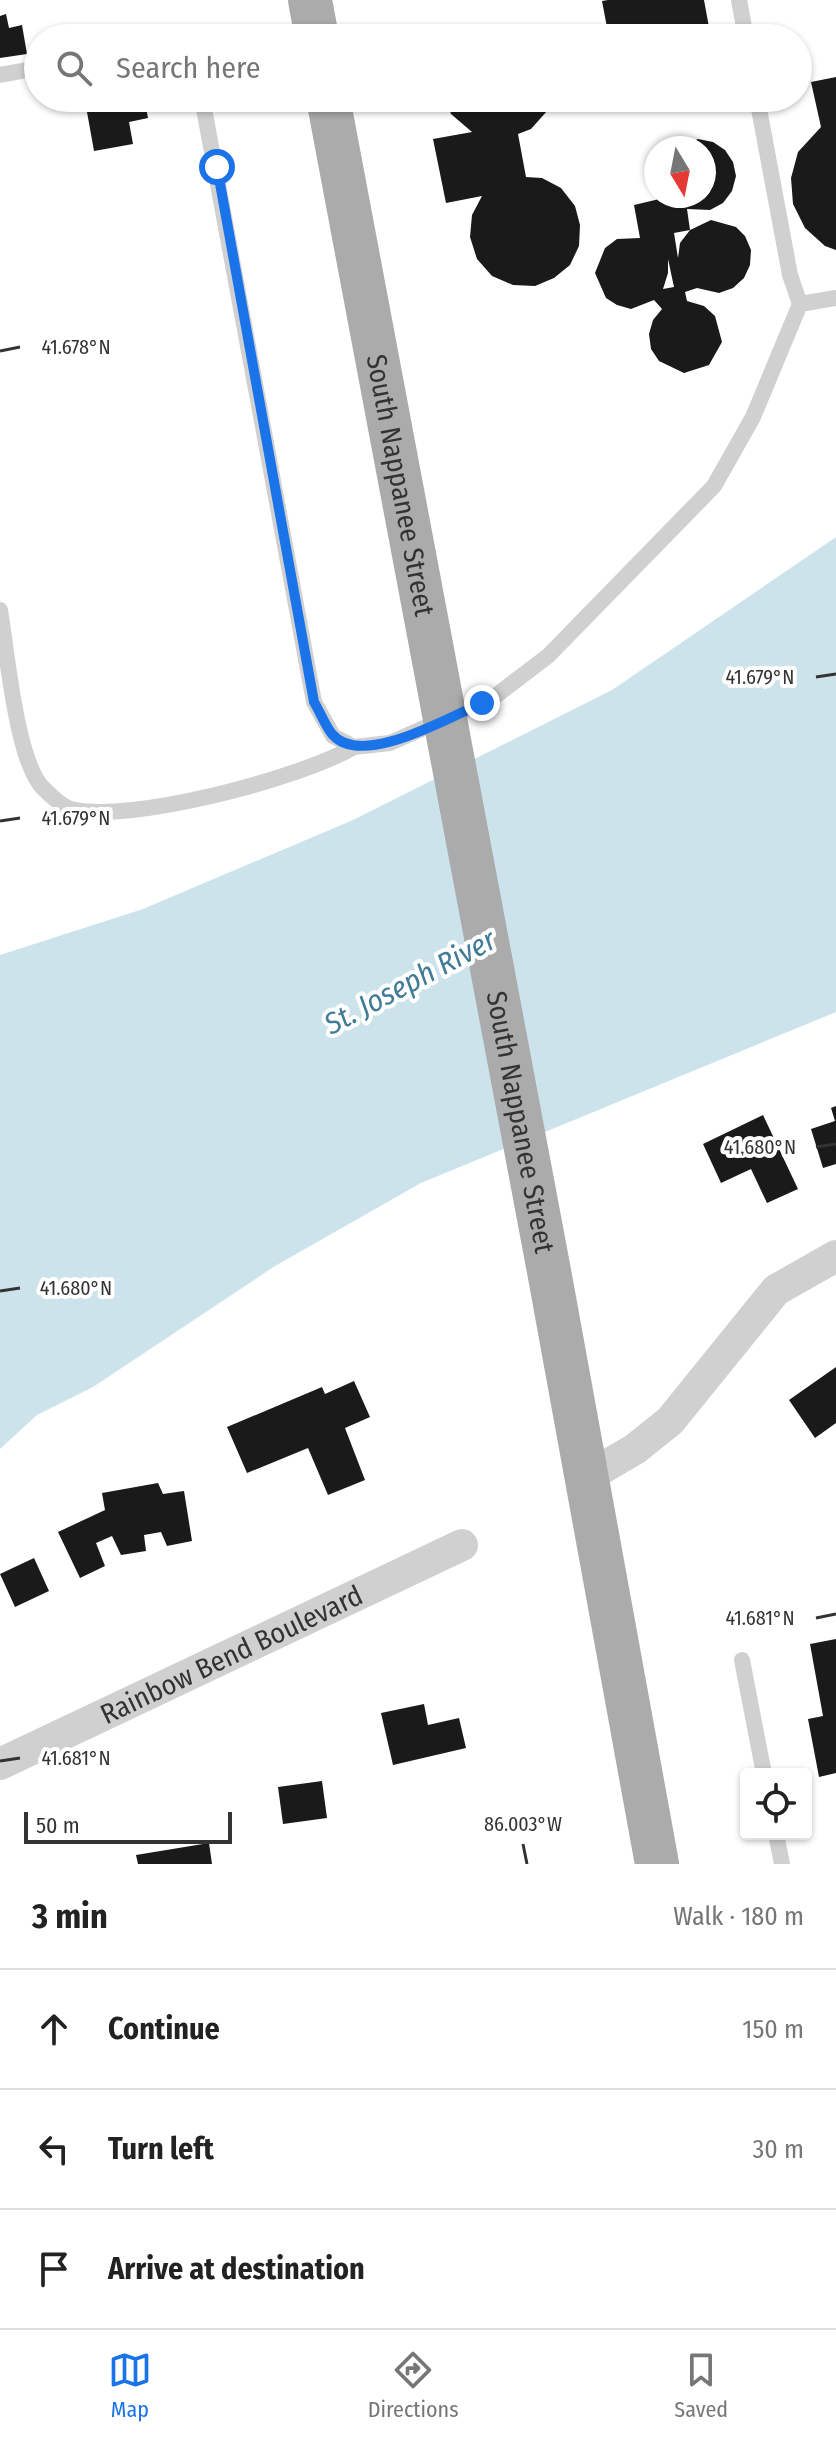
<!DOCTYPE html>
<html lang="en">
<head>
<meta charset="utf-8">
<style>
	:root { --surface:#fff; --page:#f6f6f6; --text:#222; --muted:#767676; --line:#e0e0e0; --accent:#1a73e8 }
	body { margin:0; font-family:"Fira Sans Condensed",sans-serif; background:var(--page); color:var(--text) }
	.controls { position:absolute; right:24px; bottom:24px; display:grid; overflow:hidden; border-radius:8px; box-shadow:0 2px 6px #0004 }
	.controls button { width:72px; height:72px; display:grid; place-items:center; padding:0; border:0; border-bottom:2px solid var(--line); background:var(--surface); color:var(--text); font:40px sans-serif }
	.compass { position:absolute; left:644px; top:136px; width:72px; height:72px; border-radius:50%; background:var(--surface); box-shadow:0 2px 6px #0004; rotate:170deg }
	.scale { position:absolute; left:24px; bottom:20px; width:208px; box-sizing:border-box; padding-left:8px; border:4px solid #333; border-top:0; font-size:22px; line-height:28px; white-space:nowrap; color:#333; -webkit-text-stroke:6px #fff; paint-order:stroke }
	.stop { position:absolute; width:24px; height:24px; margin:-18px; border:6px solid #1a73e8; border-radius:50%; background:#fff }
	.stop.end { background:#1a73e8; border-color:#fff; box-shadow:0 2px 8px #0008 }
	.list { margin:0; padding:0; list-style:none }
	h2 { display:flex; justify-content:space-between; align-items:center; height:104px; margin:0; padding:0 32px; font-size:34px }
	h2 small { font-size:26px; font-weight:400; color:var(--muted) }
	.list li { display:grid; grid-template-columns:52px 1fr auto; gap:24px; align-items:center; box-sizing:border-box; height:120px; padding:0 32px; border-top:2px solid var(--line) }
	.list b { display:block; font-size:30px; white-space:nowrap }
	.list em { font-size:26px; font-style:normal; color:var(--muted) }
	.icon { flex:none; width:44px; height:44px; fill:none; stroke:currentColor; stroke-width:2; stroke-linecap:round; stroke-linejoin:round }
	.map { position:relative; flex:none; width:836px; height:1864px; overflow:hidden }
	.search { position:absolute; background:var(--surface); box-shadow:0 2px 6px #0004; left:24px; right:24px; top:24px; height:88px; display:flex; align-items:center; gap:20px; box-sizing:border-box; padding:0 28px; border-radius:44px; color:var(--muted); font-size:30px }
	.sheet { height:464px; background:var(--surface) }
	nav { display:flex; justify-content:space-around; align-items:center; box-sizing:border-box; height:112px; border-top:2px solid var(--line); background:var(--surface); font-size:22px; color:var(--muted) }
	nav a { display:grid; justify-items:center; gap:4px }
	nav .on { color:var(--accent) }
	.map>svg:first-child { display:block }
</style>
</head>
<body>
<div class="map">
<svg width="836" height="1864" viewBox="0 0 836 1864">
	<rect width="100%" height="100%" fill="#fff"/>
	<path fill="#cce3ec" d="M 836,537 L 836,1012 L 421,1183 L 275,1266 L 93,1387 L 37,1415 L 0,1449 L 0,955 L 143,909 L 353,820 L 612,690 Z"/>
	<path fill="#1a1a1a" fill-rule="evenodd" d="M 608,0 L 704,0 L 711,38 L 609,38 L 602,1 Z
		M 6,14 L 9,28 L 22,25 L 27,54 L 0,58 L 0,16 Z
		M 503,28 L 529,38 L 467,38 L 483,30 Z
		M 836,77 L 836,250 L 825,246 L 805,228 L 793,204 L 791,178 L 798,152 L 821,127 L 811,82 Z
		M 445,98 L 551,98 L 547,111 L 531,129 L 518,134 L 526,177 L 542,178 L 561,188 L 575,206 L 580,225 L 579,246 L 570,265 L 554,278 L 535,286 L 513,285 L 492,276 L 477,259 L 470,237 L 472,215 L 482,196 L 446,203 L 433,139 L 472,132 L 451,114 Z
		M 145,102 L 148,118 L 129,122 L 133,144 L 94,151 L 87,112 Z
		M 698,139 L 713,142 L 725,150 L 733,162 L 736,176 L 732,191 L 723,203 L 710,210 L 687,209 L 690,230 L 711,220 L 736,227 L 745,236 L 751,250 L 750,265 L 744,278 L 733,288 L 719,293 L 697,288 L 685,292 L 687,301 L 704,306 L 715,316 L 722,342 L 709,365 L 684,373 L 659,361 L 651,349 L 649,334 L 653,320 L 662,309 L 654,300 L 631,309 L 617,305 L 606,298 L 595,273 L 605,248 L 617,239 L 640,238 L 634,205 L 672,196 L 704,196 L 704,148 L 677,148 ZM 690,230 L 680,243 L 678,258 L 674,233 ZM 668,259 L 674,287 L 663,289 L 668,273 Z
		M 836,1106 L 836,1164 L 823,1168 L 811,1129 L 835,1121 L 831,1108 Z
		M 763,1115 L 798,1189 L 767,1203 L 751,1169 L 721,1183 L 703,1144 Z
		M 836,1367 L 836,1423 L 815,1438 L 789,1400 Z
		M 354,1381 L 370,1417 L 345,1428 L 365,1480 L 328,1495 L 308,1448 L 247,1473 L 227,1427 L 322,1387 L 325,1394 Z
		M 158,1483 L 163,1494 L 184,1491 L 192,1541 L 167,1546 L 161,1532 L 144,1535 L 146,1551 L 121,1555 L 112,1536 L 96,1543 L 105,1566 L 80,1578 L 58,1532 L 105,1510 L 102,1493 Z
		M 34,1558 L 49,1591 L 15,1607 L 0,1574 Z
		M 836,1639 L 836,1773 L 819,1777 L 808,1719 L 823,1716 L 810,1644 Z
		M 424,1704 L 428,1725 L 459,1718 L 466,1748 L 393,1765 L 381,1713 Z
		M 322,1781 L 327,1818 L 283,1824 L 278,1787 Z
		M 209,1843 L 212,1864 L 138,1864 L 136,1855 Z"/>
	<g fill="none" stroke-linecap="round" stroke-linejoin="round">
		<path stroke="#d0d0d0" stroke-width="16" d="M 739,0 L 746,38
			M 0,75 L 38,68
			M 202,98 L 314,702 L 333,736 L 354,747 L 390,743 L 494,697 L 548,656 L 714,486 L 753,417 L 800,304 L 836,298
			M 757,98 L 790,275 L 800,304
			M 0,610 C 7,651 16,758 42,787 C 49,794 62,807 71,809 C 129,824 301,778 354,747
			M 742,1660 L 764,1774
			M 776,1834 L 782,1864"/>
		<g stroke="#d0d0d0" stroke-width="32">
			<path d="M 587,1477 L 635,1449 L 670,1421 L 776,1290 L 836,1256"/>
			<path id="s1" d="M 0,1764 L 462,1545"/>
		</g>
		<g stroke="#ababab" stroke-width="44">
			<path d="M 310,0 L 317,38"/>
			<path id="s2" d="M 328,98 L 549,1271 L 657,1864"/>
		</g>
	</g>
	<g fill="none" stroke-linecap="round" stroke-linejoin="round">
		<path stroke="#1a73e8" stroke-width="10" d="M 217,167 L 314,702 C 320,712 325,725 332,734 C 361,769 449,717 482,703"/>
	</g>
	<path fill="none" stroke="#333" stroke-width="3" d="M 0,351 L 20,347M 816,677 L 836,674M 0,821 L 20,818M 816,1147 L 836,1144M 0,1291 L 20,1288M 816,1618 L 836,1614M 0,1761 L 20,1758M 523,1844 L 527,1864"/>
	<g text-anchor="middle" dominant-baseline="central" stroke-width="8" stroke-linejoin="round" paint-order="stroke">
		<g font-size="28" fill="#333" stroke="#fff">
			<text stroke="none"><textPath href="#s2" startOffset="394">South Nappanee Street</textPath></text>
			<text stroke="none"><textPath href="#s2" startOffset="1042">South Nappanee Street</textPath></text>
			<text stroke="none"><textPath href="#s1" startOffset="256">Rainbow Bend Boulevard</textPath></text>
		</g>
		<g font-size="30" font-style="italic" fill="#407c96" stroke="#fff">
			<text transform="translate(410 982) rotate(-28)">St. Joseph River</text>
		</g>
	</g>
	<g font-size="20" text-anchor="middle" fill="#333" stroke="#fff" stroke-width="8" stroke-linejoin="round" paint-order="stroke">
		<text x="76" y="354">41.678°N</text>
		<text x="760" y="684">41.679°N</text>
		<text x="76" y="825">41.679°N</text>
		<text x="760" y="1154">41.680°N</text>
		<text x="76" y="1295">41.680°N</text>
		<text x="760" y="1625">41.681°N</text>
		<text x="76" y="1765">41.681°N</text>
		<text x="523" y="1831">86.003°W</text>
	</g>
</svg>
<div class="controls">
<button><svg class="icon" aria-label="locate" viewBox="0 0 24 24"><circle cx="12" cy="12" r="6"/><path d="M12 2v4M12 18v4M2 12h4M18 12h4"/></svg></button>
</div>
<svg class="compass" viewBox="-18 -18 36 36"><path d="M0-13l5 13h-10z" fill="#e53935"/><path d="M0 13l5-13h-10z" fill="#767676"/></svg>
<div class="scale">50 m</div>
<div class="stop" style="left:217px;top:167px"></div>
<div class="stop end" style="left:482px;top:703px"></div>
<div class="search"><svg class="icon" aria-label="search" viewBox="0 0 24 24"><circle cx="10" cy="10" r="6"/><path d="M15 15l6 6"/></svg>Search here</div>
</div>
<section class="sheet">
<h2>3 min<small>Walk · 180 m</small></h2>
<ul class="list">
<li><svg class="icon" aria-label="ahead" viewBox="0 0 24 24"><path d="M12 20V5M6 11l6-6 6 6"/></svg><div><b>Continue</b></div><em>150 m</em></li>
<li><svg class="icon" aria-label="left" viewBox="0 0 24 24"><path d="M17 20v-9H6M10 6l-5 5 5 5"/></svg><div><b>Turn left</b></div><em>30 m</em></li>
<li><svg class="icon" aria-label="arrive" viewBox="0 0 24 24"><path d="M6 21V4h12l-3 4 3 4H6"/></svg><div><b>Arrive at destination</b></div></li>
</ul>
</section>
<nav>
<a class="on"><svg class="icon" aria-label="map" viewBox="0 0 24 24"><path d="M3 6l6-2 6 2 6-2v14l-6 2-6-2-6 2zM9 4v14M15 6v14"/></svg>Map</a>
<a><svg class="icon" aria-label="directions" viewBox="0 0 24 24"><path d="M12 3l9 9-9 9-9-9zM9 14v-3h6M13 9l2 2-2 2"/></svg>Directions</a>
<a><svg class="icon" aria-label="saved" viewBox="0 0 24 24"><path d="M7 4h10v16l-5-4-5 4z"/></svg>Saved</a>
</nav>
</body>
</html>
